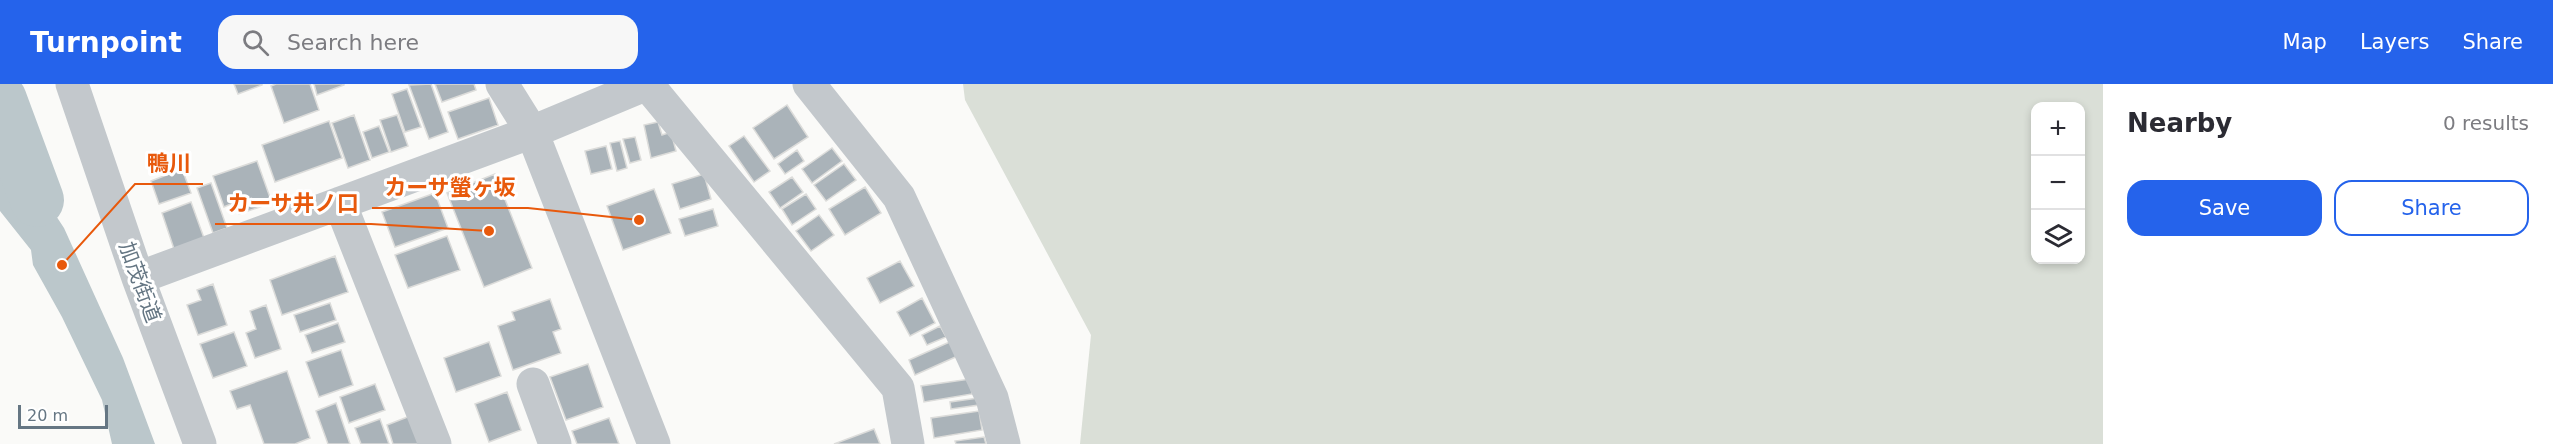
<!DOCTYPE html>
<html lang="en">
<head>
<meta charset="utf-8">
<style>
	:root { --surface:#fff; --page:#f7f7f7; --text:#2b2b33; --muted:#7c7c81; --line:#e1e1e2; --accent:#2563eb }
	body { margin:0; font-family:"DejaVu Sans","Noto Sans JP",sans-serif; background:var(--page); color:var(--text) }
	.controls { position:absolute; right:18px; top:18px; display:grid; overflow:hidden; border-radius:12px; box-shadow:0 3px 9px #0003 }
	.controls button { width:54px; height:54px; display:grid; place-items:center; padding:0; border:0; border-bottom:2px solid var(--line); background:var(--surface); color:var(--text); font:30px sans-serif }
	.scale { position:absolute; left:18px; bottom:15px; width:90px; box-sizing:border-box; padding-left:6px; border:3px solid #657683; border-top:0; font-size:16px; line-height:21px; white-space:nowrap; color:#657683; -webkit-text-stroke:4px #fff; paint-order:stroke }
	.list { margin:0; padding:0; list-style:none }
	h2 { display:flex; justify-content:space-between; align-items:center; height:78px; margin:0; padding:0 24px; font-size:26px }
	h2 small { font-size:20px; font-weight:400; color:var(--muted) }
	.actions { display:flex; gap:12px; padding:18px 24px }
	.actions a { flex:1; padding:14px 0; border:2px solid var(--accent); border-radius:18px; text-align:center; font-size:21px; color:var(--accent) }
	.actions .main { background:var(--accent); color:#fff }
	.icon { flex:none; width:33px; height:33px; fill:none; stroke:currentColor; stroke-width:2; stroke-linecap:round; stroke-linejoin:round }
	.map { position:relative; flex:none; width:2103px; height:360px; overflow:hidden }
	header { display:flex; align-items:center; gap:36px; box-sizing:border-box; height:84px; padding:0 30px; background:var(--accent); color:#fff }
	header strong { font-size:28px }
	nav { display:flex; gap:33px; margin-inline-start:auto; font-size:21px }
	.search { width:420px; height:54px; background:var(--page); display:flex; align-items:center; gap:15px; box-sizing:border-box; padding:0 21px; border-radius:18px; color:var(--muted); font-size:22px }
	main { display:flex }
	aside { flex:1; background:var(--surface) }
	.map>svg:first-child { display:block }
</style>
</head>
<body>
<header>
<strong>Turnpoint</strong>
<div class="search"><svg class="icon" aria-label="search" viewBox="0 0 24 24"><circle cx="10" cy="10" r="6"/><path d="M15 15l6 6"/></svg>Search here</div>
<nav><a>Map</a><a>Layers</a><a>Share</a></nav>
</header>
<main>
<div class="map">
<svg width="2103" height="360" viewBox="0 0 2103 360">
	<rect width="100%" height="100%" fill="#fafaf8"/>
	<path fill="#dadfd7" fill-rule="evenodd" d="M 963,0 L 2103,0 L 2103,360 L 1080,360 L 1091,251 L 965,16 ZM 2036,22 L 2080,22 L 2080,176 L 2036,176 Z"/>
	<path fill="#bbc7cb" d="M 0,21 L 37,103 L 64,144 L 123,274 L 155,360 L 112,360 L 102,316 L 62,233 L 33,181 L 31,166 L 0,127 Z"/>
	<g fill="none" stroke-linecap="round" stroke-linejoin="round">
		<path stroke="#bbc7cb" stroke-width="54" d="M 0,16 L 37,116"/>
	</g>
	<path fill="#aab3b9" stroke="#dcdcda" stroke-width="1.5" d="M 234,0 L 262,0 L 262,1 L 238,10 Z
		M 276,0 L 310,0 L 319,26 L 284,39 L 271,2 Z
		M 314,0 L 344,0 L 344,1 L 317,11 Z
		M 431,0 L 448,48 L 429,55 L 409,1 Z
		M 435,0 L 474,0 L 476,6 L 442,18 Z
		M 407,5 L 421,43 L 405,48 L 392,10 Z
		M 489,14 L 498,41 L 458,55 L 448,28 Z
		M 787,21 L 808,53 L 774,75 L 753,44 Z
		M 354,31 L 370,76 L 348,84 L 332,39 Z
		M 397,31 L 408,62 L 391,68 L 380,36 Z
		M 329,37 L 342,74 L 275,98 L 262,61 Z
		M 658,38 L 662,51 L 671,48 L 676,67 L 651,74 L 644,41 Z
		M 379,42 L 389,68 L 372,74 L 363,48 Z
		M 744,52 L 770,87 L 754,98 L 729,62 Z
		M 635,53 L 641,76 L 630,79 L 623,55 Z
		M 620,57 L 627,84 L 617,87 L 610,59 Z
		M 606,62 L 612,85 L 591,90 L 585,67 Z
		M 832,64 L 842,77 L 812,99 L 802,85 Z
		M 797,66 L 804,77 L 785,90 L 778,80 Z
		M 257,77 L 272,119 L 239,130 L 235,118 L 224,123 L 213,92 Z
		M 844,80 L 856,96 L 826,117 L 814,101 Z
		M 182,85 L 191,109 L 159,120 L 151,97 Z
		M 495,90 L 532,184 L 484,203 L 447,109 Z
		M 704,90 L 711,115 L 680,125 L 672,100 Z
		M 792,93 L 803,108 L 780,124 L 769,108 Z
		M 211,99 L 227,144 L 213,149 L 197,104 Z
		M 865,103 L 881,129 L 845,151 L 829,125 Z
		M 654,105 L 671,149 L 623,166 L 607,122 Z
		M 435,109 L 448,144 L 395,163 L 382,128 Z
		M 806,110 L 816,125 L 792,141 L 782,125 Z
		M 191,118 L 204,154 L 174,165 L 162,129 Z
		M 713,125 L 718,142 L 685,152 L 679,135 Z
		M 819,131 L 834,151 L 811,167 L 796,147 Z
		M 447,152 L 460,186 L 408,204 L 395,171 Z
		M 335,172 L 348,208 L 282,231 L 270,196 Z
		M 900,177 L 914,202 L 880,219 L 867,194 Z
		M 213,200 L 227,241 L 198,251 L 187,221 L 201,216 L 197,206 Z
		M 922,214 L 935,239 L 910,252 L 897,228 Z
		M 550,215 L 561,245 L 553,248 L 561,269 L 513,286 L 498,242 L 515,236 L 512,228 Z
		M 330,219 L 336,236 L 300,248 L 294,231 Z
		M 266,221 L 281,265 L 255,274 L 246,249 L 256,245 L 250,227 Z
		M 338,239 L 345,258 L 312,269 L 305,251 Z
		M 940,242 L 946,253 L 927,261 L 922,251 Z
		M 234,248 L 247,282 L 213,294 L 200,260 Z
		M 954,256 L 960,271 L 915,291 L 909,276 Z
		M 489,258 L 501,292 L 456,308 L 444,274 Z
		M 341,266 L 353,301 L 319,313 L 306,278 Z
		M 588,280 L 603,323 L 566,336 L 550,293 Z
		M 287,287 L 310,354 L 295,360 L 264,360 L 250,321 L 237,325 L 230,307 Z
		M 970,295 L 972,310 L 924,318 L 921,302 Z
		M 375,300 L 385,326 L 349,339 L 340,313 Z
		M 507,308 L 521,346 L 489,358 L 475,320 Z
		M 978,314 L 979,321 L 951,325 L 950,318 Z
		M 336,319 L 350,360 L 328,360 L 316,327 Z
		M 979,327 L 982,346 L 934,354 L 931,334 Z
		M 410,332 L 420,360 L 393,360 L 387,341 Z
		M 609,334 L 619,360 L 577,360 L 572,347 Z
		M 380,335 L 389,360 L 361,360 L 355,344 Z
		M 874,345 L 880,360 L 834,360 Z
		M 984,353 L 986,360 L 956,360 L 955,357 Z"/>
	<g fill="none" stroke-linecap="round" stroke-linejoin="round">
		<path stroke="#c3c8cc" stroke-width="33" d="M 72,0 L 138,194 L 200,360
			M 502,0 L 532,48 L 654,360
			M 809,0 L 899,113 L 992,314 L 1004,360
			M 340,119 L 435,360
			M 138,194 L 532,48 L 647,0 L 898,304 L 908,360
			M 533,300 L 555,360"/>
	</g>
	<g text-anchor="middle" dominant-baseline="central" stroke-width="6" stroke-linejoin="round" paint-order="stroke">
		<g font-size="21" fill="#657683" stroke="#fff">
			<text transform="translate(140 198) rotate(70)">加茂街道</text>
		</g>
	</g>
	<path fill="none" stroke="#e8590c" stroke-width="2" d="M62 181L135 100H203M639 136L528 124H372M489 147L371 140H215"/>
	<g fill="#e8590c" stroke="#fff" stroke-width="2">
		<circle cx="62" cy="181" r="6"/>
		<circle cx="639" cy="136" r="6"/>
		<circle cx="489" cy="147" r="6"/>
	</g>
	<g font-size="22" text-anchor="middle" font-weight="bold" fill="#e8590c" stroke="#fff" stroke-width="6" stroke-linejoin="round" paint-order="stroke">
		<text x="169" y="87">鴨川</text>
		<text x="450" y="111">カーサ螢ヶ坂</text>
		<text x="293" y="127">カーサ井ノ口</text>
	</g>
</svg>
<div class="controls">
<button>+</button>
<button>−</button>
<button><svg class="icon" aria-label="layers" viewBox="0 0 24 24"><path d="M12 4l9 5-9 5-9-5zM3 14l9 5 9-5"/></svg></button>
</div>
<div class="scale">20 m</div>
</div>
<aside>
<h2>Nearby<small>0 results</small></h2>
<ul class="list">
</ul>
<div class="actions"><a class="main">Save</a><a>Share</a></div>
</aside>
</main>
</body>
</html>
